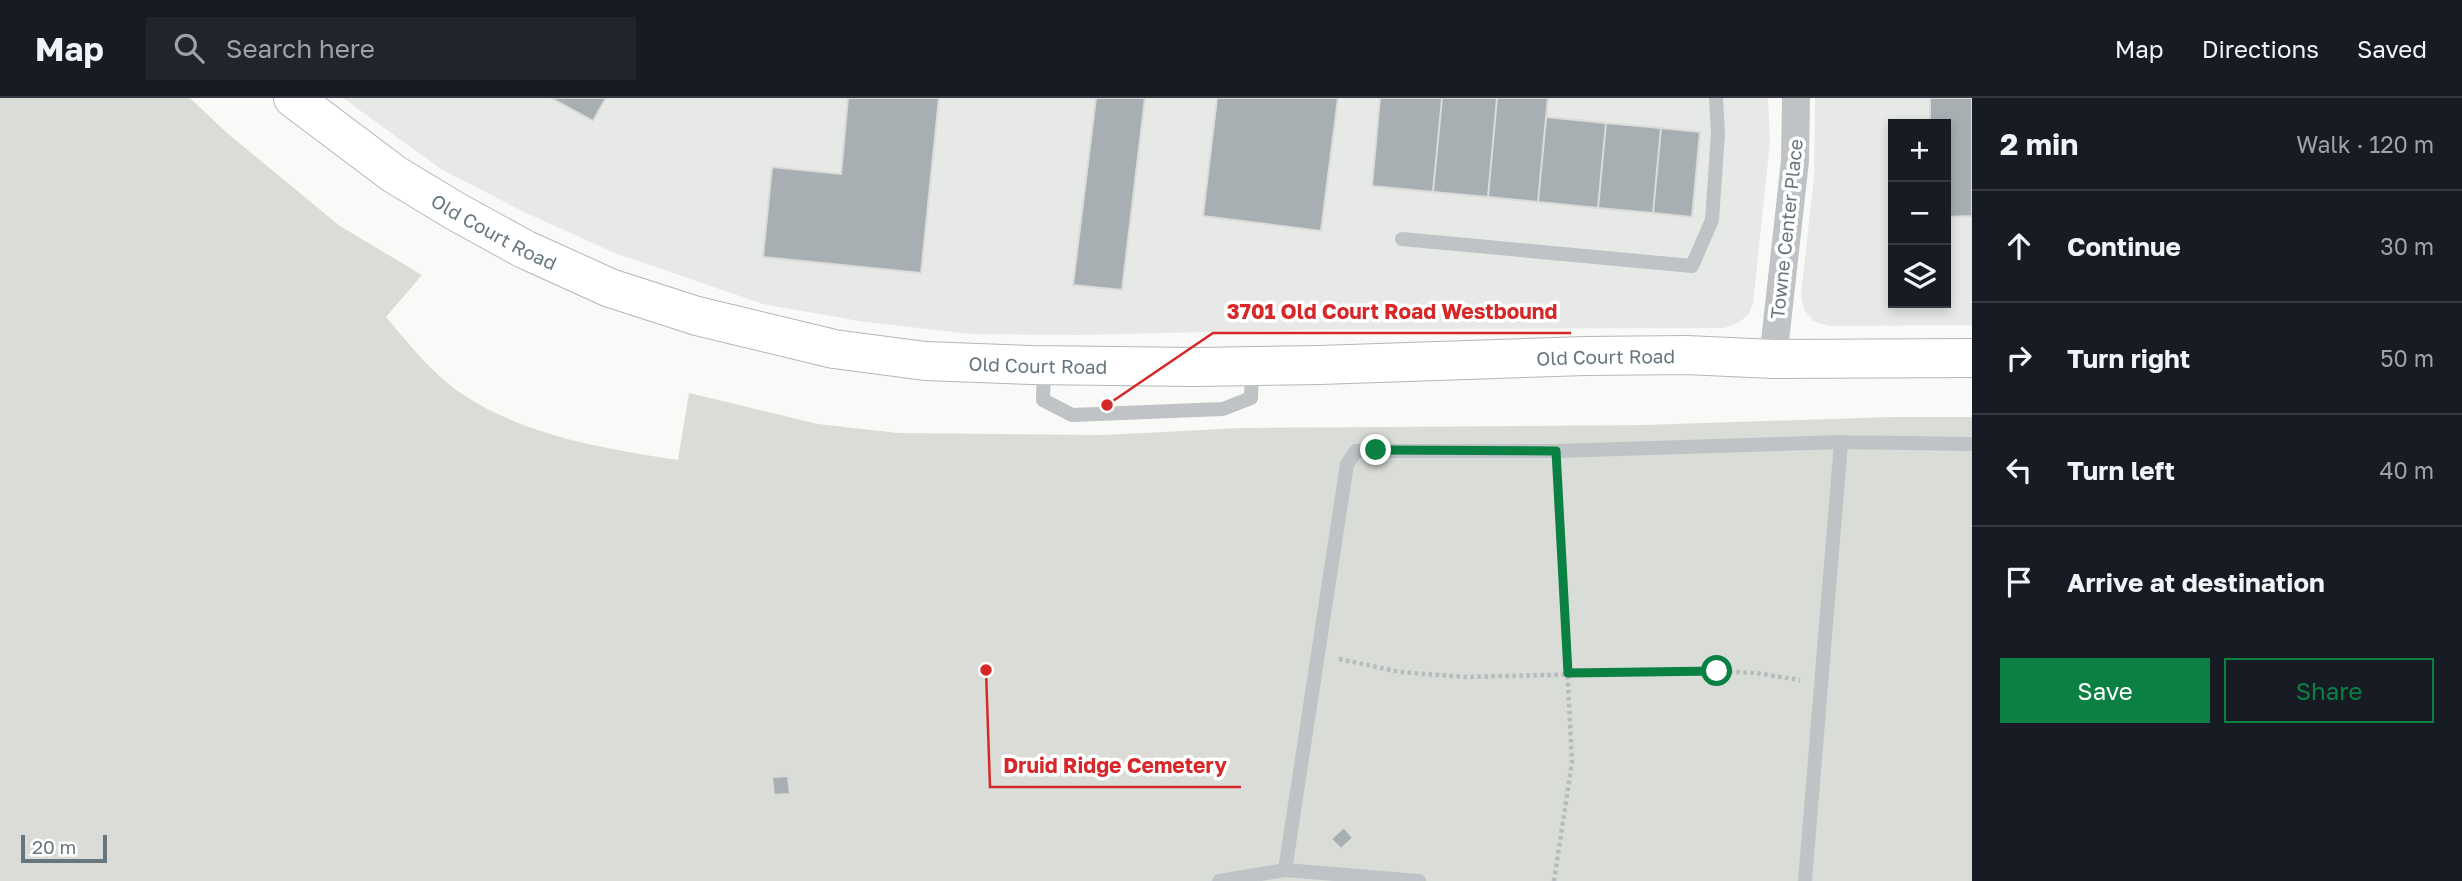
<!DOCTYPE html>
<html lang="en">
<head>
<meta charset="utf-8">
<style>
	:root { --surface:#171b24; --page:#20242c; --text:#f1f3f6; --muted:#9ea1a6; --line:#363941; --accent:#0b8043 }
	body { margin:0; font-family:"Golos Text",sans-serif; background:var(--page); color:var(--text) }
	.controls { position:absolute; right:21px; top:21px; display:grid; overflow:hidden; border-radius:0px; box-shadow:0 4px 10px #0003 }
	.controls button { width:63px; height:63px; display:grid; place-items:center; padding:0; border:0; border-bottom:2px solid var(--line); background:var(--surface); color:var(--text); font:35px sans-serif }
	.scale { position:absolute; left:21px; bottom:18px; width:86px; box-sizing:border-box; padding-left:7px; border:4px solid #67777e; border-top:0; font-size:19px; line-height:24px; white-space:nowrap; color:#67777e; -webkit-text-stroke:5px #fff; paint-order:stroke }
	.stop { position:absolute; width:21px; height:21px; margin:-16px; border:5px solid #0b8043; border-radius:50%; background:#fff }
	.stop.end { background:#0b8043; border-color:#fff; box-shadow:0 2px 7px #0008 }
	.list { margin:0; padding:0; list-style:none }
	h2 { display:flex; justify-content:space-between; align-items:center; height:91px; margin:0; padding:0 28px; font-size:30px }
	h2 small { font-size:23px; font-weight:400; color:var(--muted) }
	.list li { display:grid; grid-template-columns:46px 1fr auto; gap:21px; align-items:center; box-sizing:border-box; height:112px; padding:0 28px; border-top:2px solid var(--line) }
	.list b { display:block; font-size:26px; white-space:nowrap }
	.list em { font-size:23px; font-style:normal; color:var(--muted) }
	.actions { display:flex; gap:14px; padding:21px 28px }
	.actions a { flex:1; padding:16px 0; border:2px solid var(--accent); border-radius:0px; text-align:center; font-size:24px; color:var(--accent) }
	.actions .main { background:var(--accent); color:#fff }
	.icon { flex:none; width:38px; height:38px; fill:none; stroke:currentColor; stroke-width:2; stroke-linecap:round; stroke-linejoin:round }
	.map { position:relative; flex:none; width:1972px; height:783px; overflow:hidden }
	header { display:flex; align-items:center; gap:42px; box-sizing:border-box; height:98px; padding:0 35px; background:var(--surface); border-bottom:2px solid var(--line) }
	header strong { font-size:33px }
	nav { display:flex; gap:38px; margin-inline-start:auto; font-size:24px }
	.search { width:490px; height:63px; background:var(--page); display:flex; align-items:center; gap:18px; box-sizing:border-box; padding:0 24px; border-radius:0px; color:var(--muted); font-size:26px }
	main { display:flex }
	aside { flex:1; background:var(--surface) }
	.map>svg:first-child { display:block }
</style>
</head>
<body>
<header>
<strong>Map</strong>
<div class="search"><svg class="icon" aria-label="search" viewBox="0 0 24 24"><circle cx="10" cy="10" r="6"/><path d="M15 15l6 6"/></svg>Search here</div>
<nav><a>Map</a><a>Directions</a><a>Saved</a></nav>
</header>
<main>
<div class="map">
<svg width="1972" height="783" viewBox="0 0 1972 783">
	<rect width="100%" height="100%" fill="#f9f9f7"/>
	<path fill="#e7e9e7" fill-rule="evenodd" d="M 343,0 L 1768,0 L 1770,43 L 1753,206 L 1748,217 L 1738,225 L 1724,230 L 1342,231 L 1079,237 L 970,236 L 859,223 L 763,206 L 615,155 L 524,114 L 441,71 Z
		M 1815,0 L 1972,0 L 1972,227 L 1829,228 L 1813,223 L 1804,211 L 1801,197 L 1814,79 ZM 1893,26 L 1946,26 L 1946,205 L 1893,205 Z"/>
	<path fill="#daddd7" d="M 0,0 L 190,0 L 228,36 L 340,128 L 422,177 L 386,219 C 409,246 434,278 465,298 C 527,338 606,351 678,362 L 689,295 L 818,326 L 898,335 L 1104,337 L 1241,330 L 1645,327 L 1891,319 L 1972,319 L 1972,783 L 0,783 Z"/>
	<path fill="#a7afb3" stroke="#dbdbd9" stroke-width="2" d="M 551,0 L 606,0 L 593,23 Z
		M 848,0 L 939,0 L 921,175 L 763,159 L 772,69 L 841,76 Z
		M 1096,0 L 1145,0 L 1122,192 L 1073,187 Z
		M 1217,0 L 1338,0 L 1321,133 L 1203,118 Z
		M 1380,0 L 1442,0 L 1433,94 L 1372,88 Z
		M 1442,0 L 1497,0 L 1488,99 L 1433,94 Z
		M 1497,0 L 1548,0 L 1538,104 L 1488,99 Z
		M 1930,0 L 1972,0 L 1972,118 L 1946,119 L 1946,26 L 1930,26 Z
		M 1546,19 L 1606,25 L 1598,110 L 1538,104 Z
		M 1606,25 L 1661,30 L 1653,115 L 1598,110 Z
		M 1661,30 L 1700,34 L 1692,119 L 1653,115 Z
		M 788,678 L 790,696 L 774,697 L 772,679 Z
		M 1344,729 L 1353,740 L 1341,751 L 1331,741 Z"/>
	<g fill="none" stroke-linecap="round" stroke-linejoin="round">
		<defs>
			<g id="secondary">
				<path id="s1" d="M 293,0 L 394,76 L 455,113 L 524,151 L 610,190 L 697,218 L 834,251 L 925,263 L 1032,267 L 1195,269 L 1320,267 L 1585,258 L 1686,257 L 1773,261 L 1972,260"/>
			</g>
		</defs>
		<use href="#secondary" stroke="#b1b8bb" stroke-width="40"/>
		<path stroke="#b7bbbd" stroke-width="4.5" stroke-dasharray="3.5 3.5" stroke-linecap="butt" d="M 1339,561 L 1400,574 L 1465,579 L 1717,573 L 1756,575 L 1800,582
			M 1554,783 L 1572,664 L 1557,373"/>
		<path stroke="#bfc3c6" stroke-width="14" d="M 1402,141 L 1692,168 L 1712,122 L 1718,35 L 1716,0
			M 1044,269 L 1043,302 L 1072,317 L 1223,311 L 1251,300 L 1252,270
			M 1285,772 L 1347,366 L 1356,353 L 1556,353 L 1841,344 L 1972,346
			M 1219,783 L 1285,772 L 1419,783
			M 1805,783 L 1841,344"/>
		<path stroke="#bfc3c6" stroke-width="28" d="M 1773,261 L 1795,63 L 1796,0"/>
		<use href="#secondary" stroke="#fff" stroke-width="38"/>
	</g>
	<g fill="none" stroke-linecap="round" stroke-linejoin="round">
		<path stroke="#0b8043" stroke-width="9" d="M 1376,352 L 1556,353 L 1568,575 L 1717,573"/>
	</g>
	<g text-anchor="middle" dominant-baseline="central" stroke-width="7" stroke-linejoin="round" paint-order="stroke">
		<g font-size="19" fill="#67777e" stroke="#fff">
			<text transform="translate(1786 131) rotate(-84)">Towne Center Place</text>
			<text stroke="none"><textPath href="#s1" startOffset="242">Old Court Road</textPath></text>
			<text stroke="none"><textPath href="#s1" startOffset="1376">Old Court Road</textPath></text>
			<text stroke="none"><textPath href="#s1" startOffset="808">Old Court Road</textPath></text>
		</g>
	</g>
	<path fill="none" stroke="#d62828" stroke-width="2.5" d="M1107 307L1213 235H1571M986 572L990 689H1241"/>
	<g fill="#d62828" stroke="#fff" stroke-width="2.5">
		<circle cx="1107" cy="307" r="7"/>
		<circle cx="986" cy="572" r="7"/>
	</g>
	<g font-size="21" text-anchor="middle" font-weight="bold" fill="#d62828" stroke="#fff" stroke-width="7" stroke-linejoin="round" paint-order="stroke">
		<text x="1392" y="221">3701 Old Court Road Westbound</text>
		<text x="1115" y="675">Druid Ridge Cemetery</text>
	</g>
</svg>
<div class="controls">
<button>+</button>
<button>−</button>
<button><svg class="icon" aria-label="layers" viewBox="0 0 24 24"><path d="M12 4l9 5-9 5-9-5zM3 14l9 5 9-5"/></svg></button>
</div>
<div class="scale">20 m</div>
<div class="stop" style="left:1717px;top:573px"></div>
<div class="stop end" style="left:1376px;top:352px"></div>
</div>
<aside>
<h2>2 min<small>Walk · 120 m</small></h2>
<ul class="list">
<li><svg class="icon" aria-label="ahead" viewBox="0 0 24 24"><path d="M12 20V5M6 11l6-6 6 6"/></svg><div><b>Continue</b></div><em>30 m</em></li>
<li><svg class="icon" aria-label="right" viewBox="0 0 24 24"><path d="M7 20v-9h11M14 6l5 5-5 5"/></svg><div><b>Turn right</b></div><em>50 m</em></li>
<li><svg class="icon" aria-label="left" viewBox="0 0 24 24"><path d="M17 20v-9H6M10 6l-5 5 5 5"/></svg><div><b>Turn left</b></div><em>40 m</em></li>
<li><svg class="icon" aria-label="arrive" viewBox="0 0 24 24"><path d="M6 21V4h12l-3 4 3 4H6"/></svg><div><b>Arrive at destination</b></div></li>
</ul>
<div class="actions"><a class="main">Save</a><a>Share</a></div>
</aside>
</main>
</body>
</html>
